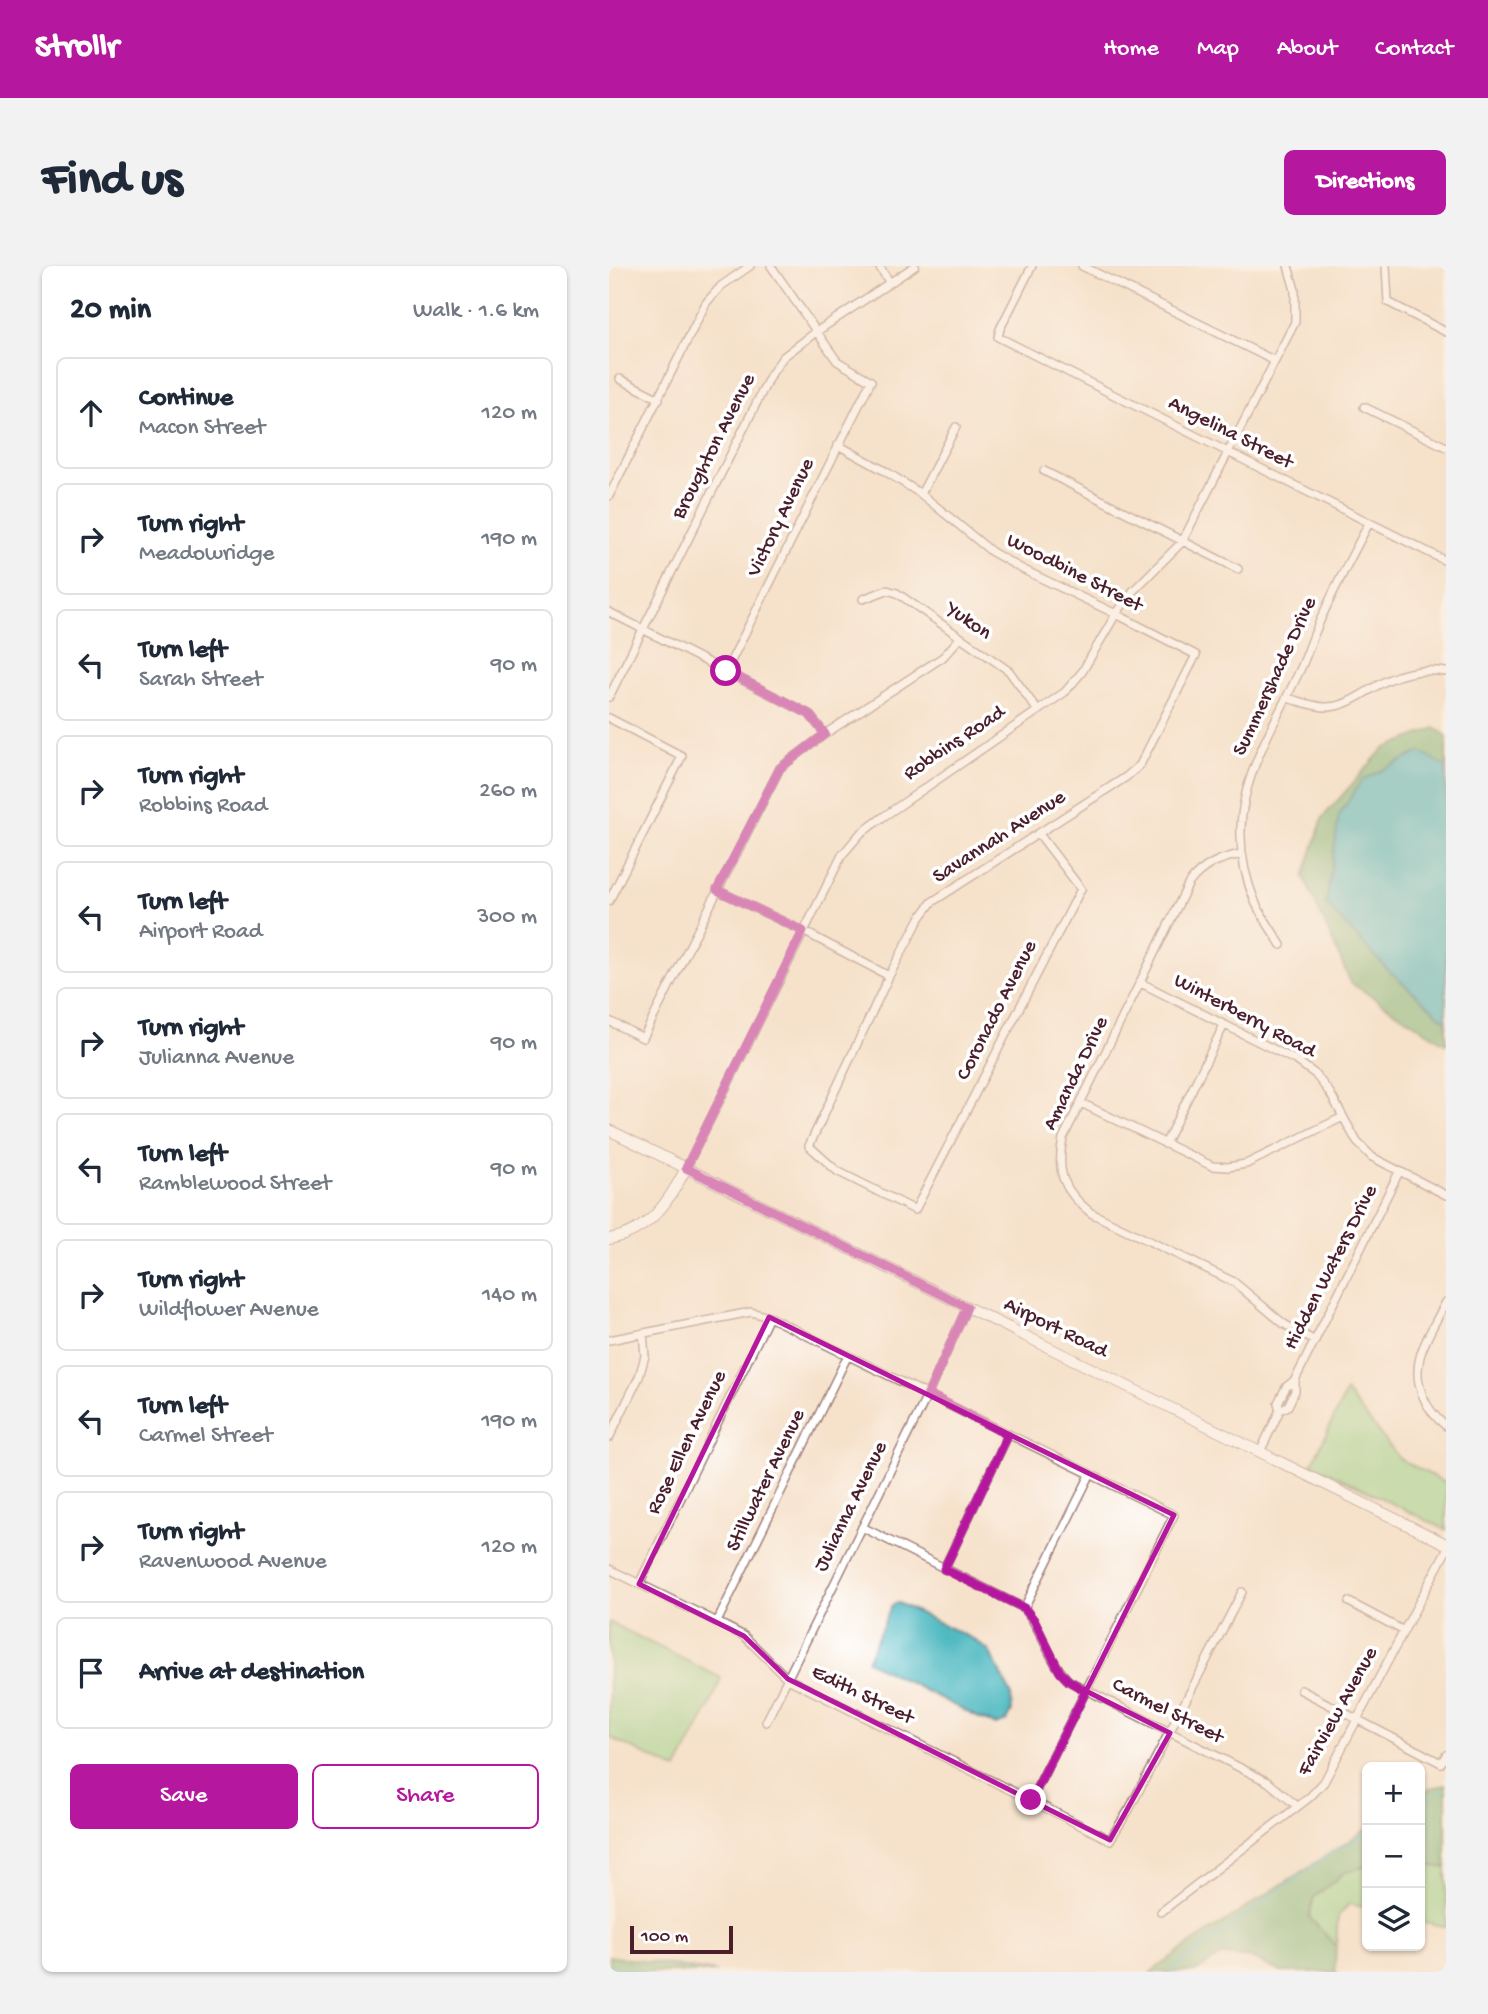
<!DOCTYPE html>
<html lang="en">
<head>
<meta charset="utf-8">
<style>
	:root { --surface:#fff; --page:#f2f2f3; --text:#1f2937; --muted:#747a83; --line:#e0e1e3; --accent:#b5179e }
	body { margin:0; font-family:"Gochi Hand",sans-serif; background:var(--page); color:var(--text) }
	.controls { position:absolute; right:21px; bottom:21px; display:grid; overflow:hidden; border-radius:10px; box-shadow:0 2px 5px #0004 }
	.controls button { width:63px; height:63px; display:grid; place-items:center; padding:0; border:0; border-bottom:2px solid var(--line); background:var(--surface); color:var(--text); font:35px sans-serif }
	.scale { position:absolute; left:21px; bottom:18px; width:103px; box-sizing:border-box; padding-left:7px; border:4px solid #4a1f2b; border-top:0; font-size:19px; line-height:24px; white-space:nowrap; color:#4a1f2b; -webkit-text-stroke:5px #fff; paint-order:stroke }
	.stop { position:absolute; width:21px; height:21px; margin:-16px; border:5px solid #b5179e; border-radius:50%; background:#fff }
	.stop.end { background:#b5179e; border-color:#fff; box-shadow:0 2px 7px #0008 }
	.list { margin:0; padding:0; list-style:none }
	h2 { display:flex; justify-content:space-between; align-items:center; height:91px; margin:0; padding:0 28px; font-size:30px }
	h2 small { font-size:23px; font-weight:400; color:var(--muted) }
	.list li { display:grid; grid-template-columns:46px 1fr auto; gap:21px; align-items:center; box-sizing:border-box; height:112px; margin:0 14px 14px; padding:0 14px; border:2px solid var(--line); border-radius:10px }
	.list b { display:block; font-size:26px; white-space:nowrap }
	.list p { margin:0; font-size:23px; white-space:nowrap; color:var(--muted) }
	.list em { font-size:23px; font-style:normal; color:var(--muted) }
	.actions { display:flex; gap:14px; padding:21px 28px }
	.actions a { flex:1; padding:16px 0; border:2px solid var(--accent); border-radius:10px; text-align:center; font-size:24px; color:var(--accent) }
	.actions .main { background:var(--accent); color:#fff }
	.icon { flex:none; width:38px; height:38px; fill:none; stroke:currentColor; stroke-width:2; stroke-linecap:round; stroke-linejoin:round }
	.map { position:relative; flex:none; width:837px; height:1706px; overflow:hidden; border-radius:10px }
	header { display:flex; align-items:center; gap:42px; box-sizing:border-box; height:98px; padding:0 35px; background:var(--accent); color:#fff }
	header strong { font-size:33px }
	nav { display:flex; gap:38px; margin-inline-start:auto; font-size:24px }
	.intro { display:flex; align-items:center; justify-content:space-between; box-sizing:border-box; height:168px; padding:0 42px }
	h1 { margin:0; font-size:49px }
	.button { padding:18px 32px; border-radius:10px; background:var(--accent); color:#fff; font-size:24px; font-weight:700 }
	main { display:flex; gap:42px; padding:0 42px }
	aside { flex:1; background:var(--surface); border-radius:10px; box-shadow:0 2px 5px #0004 }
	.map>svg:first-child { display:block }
</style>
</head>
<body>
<header>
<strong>Strollr</strong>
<nav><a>Home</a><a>Map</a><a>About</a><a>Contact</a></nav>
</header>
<div class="intro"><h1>Find us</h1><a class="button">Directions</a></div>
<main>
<aside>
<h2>20 min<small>Walk · 1.6 km</small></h2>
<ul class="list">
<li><svg class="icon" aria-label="ahead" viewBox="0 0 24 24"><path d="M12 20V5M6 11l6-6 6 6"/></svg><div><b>Continue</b><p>Macon Street</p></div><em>120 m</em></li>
<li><svg class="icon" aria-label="right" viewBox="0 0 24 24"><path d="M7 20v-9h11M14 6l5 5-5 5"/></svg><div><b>Turn right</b><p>Meadowridge</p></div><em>190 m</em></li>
<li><svg class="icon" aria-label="left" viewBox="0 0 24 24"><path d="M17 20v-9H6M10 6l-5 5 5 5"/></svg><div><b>Turn left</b><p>Sarah Street</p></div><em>90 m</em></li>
<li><svg class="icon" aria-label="right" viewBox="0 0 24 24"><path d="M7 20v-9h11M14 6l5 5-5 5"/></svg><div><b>Turn right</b><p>Robbins Road</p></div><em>260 m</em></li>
<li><svg class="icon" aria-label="left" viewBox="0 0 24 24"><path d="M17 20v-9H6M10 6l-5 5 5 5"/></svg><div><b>Turn left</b><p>Airport Road</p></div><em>300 m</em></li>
<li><svg class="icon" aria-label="right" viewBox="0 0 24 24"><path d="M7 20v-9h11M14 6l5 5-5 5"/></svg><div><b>Turn right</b><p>Julianna Avenue</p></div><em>90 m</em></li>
<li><svg class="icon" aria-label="left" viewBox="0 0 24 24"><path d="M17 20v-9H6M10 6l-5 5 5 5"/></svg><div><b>Turn left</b><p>Ramblewood Street</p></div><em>90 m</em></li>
<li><svg class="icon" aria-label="right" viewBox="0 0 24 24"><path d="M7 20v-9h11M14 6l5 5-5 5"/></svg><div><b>Turn right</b><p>Wildflower Avenue</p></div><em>140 m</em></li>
<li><svg class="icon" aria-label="left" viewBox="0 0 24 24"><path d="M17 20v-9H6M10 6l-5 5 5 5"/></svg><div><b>Turn left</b><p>Carmel Street</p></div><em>190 m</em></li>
<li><svg class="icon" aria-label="right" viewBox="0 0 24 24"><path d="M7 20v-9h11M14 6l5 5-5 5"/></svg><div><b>Turn right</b><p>Ravenwood Avenue</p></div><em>120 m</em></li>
<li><svg class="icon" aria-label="arrive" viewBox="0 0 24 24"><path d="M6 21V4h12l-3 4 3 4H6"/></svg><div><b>Arrive at destination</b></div></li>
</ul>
<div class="actions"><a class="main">Save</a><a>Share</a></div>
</aside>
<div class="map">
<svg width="837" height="1706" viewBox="0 0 837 1706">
	<rect width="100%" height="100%" fill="#fff"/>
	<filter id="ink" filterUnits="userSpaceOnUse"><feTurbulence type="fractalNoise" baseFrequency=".0143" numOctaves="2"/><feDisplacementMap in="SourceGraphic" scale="14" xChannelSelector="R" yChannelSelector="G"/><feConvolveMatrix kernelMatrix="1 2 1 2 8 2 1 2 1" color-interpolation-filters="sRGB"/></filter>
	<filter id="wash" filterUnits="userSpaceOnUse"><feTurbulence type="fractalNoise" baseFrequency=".00686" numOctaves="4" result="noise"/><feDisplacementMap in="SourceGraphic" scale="28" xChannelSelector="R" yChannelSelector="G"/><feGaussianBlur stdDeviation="1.57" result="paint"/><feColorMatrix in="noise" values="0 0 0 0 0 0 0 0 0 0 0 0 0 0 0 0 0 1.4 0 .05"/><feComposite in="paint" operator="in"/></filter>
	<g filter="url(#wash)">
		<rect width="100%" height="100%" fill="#f6e1ca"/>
		<path fill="#95d389" stroke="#70795a" stroke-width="2" d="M 737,1126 L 791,1193 L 837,1217 L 837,1264 L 703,1198 Z
			M 0,1356 L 112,1412 L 103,1435 L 68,1504 L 0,1471 Z
			M 811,1598 L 837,1602 L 837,1661 L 811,1655 Z
			M 758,1600 L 758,1642 L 740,1638 L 729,1650 L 727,1680 L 700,1652 L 705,1631 L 736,1606 Z"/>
		<path fill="#78b575" stroke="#616a50" stroke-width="2" d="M 826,462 L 837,469 L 837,778 L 742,717 L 695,611 L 714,551 L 774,483 Z
			M 837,1519 L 837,1602 L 811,1598 L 811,1529 L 822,1522 Z
			M 758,1563 L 758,1600 L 736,1606 L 705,1631 L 700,1651 L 727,1680 L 726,1704 L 728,1706 L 672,1706 L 642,1692 L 613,1689 L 586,1706 L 542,1706 L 569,1686 Z
			M 0,1690 L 108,1706 L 0,1706 Z"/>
		<path fill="#45b5be" stroke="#486a74" stroke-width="2" d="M 811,486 L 837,501 L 837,755 L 778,703 L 717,638 L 730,549 L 753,514 Z
			M 289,1337 L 364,1373 L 380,1385 L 402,1428 L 403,1445 L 398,1455 L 387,1459 L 370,1452 L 258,1395 L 283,1339 Z"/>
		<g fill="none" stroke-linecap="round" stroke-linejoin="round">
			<path stroke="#45b5be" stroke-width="2" d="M 811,1538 L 837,1523
				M 0,1701 L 39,1706
				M 560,1706 L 720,1588 L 758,1567"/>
		</g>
	</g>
	<g filter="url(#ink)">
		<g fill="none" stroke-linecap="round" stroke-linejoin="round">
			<defs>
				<path id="street" d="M 270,0 L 281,17
					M 423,0 L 391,63 L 389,71 L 837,295
					M 473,0 L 666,95
					M 777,0 L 779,36 L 837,66
					M 11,113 L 50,133
					M 755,141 L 837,181
					M 229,179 L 276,205 L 312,228 L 383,286 L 413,303 L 507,348 L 587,389 L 531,499 L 517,511 L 323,636 L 311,652 L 280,710 L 200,880 L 228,905 L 306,944 L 472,623 L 430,568
					M 435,205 L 629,303
					M 312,228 L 347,161
					M 0,230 L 97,37 L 112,20 L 141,0
					M 254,333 L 278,324 L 288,327 L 400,405 L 429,445
					M 0,346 L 200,448 L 216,468
					M 117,405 L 262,115 L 228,95 L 162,0
					M 0,431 L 161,110 L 174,91 L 207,66 L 306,0
					M 678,432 C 690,435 702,440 715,441 C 740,442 758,423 779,414 C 798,405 817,403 837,406
					M 0,452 L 73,490 L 0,635
					M 633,588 C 611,592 594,599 580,617 L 454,872 C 447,906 454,925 482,947 L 625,1016 L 675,1058 L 706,1075
					M 108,624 L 194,665 L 280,710
					M 672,679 C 664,666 654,652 647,638 C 607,545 654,483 692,402 C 698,389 702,375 708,362 C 723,326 742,292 760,257
					M 532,717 L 688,795 L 706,808 L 721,827 L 748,876 L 763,891 L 837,929
					M 0,755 L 34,772 L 171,502 L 216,468 L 334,391 L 351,372
					M 472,837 L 603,900 L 619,901 L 637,898 L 734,851
					M 556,878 L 615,759
					M 77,902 L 233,589 L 251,568 L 274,551 L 456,426 L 473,406 L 507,348 L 524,325 L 573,276 L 686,56 L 686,24 L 679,0
					M 837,1036 C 828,1054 816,1072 811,1091 C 804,1117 816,1144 837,1160
					M 0,1074 L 142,1046 L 160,1051 L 565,1249 L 422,1534
					M 671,1144 L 669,1137 L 677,1121 L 686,1114 L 790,906
					M 0,1172 L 30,1111 L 36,1090 L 34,1067
					M 651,1186 L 671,1144 L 679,1140 L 686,1125 L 686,1114
					M 253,1261 L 415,1342 C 434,1364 439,1395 460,1415 L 659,1516 L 688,1540
					M 0,1303 L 108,1356 L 135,1370 L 179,1413 L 501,1574 L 521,1542 L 633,1326
					M 335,1303 L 399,1169
					M 30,1318 L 160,1051
					M 740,1336 L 795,1365
					M 415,1342 L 481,1209
					M 108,1356 L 239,1089
					M 692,1424 L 832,1497 L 837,1489
					M 157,1456 L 319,1128 L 358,1041
					M 552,1646 L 701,1531 L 715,1516 L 837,1285"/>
				<path id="secondary" d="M 0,864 L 837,1278
					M 0,973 C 40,966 60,936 77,902"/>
			</defs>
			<use href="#street" stroke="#a0807a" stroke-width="10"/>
			<use href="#secondary" stroke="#a0807a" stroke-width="12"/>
			<use href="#street" stroke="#fff" stroke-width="7"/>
			<use href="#secondary" stroke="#fff" stroke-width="10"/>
		</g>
	</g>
	<g fill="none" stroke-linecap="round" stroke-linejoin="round" filter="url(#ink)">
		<path stroke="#b5179e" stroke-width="9" d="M 117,405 L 200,448 L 216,468 L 171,502 L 108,624 L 194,665 L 77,902 L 358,1041 L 319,1128 L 399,1169 L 335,1303 L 415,1342 L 425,1354 L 451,1406 L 460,1415 L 477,1425 L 422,1534"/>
	</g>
	<path d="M0 0H837V1706H0ZM 160,1051 L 565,1249 L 477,1425 L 561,1467 L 501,1574 L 179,1413 L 135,1370 L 30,1318 Z" fill="#f6e1ca" fill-opacity=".55" fill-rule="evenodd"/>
	<path fill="none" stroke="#b5179e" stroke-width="5" stroke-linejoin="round" d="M 160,1051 L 565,1249 L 477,1425 L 561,1467 L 501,1574 L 179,1413 L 135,1370 L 30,1318 Z"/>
	<g text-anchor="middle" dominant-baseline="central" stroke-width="7" stroke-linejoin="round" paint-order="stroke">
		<g font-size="21" fill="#4a1f2b" stroke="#fff">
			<text transform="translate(621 168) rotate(27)">Angelina Street</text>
			<text transform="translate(106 181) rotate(-63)">Broughton Avenue</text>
			<text transform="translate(173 252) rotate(-64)">Victory Avenue</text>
			<text transform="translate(465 308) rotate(27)">Woodbine Street</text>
			<text transform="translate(359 356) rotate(35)">Yukon</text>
			<text transform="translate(667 411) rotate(-65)">Summershade Drive</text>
			<text transform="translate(346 478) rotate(-34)">Robbins Road</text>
			<text transform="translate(391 572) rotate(-33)">Savannah Avenue</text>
			<text transform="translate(389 745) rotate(-63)">Coronado Avenue</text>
			<text transform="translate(635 751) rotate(28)">Winterberry Road</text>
			<text transform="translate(468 808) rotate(-64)">Amanda Drive</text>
			<text transform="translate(723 1002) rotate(-63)">Hidden Waters Drive</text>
			<text transform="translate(446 1063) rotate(26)">Airport Road</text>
			<text transform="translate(79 1177) rotate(-64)">Rose Ellen Avenue</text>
			<text transform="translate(158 1215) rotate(-64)">Stillwater Avenue</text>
			<text transform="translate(243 1241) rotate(-64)">Julianna Avenue</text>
			<text transform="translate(253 1430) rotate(26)">Edith Street</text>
			<text transform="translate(558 1446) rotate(27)">Carmel Street</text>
			<text transform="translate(730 1446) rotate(-61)">Fairview Avenue</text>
		</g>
	</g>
</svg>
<div class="controls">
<button>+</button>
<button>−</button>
<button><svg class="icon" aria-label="layers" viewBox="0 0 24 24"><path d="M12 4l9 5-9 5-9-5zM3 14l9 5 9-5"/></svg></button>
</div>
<div class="scale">100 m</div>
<div class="stop" style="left:117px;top:405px"></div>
<div class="stop end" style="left:422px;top:1534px"></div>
</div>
</main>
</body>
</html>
